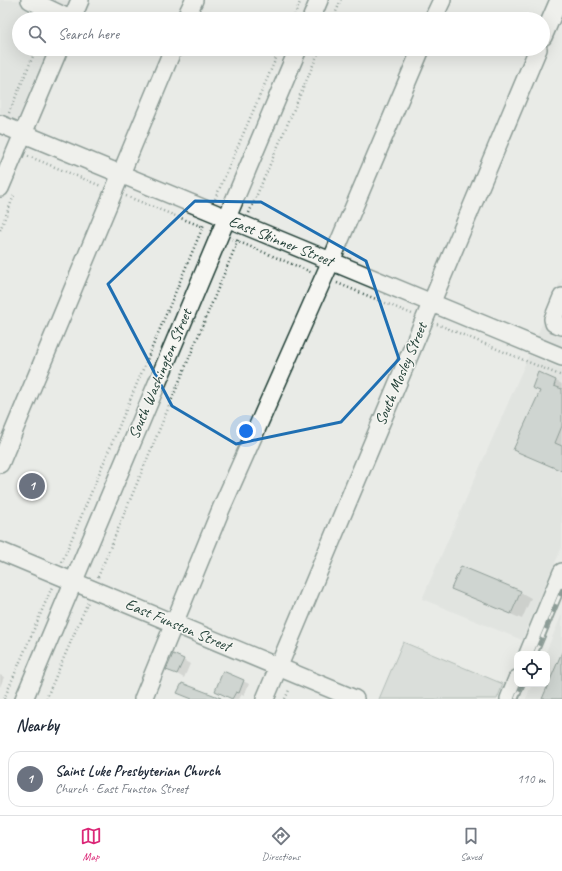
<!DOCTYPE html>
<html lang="en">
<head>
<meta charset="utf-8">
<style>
	:root { --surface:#fff; --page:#f2f2f3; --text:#1f2937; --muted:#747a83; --line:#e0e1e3; --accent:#db2777 }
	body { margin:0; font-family:Caveat,sans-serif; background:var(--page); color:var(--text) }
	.controls { position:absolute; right:12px; bottom:12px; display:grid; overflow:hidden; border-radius:8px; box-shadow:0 4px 16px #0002 }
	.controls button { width:36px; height:36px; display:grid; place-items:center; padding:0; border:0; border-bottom:1px solid var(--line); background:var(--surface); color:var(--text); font:20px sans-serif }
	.you { position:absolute; left:246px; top:431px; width:14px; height:14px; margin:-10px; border:3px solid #fff; border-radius:50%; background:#1a73e8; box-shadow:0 0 0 6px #1a73e833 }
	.badge { display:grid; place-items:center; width:26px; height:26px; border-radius:50%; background:var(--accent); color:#fff; font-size:13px; font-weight:700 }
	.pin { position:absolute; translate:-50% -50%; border:2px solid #fff; box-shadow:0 1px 4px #0006 }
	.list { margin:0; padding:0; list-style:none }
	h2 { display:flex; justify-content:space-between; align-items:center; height:52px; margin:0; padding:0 16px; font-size:17px }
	h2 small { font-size:13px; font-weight:400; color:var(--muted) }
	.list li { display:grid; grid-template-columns:26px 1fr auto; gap:12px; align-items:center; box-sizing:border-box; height:56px; margin:0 8px 8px; padding:0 8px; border:1px solid var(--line); border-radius:12px }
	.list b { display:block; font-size:15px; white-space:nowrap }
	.list p { margin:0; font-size:13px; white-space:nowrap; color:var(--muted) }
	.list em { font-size:13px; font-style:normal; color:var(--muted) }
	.icon { flex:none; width:22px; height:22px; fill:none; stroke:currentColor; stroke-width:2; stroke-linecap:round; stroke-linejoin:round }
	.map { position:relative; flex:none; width:562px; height:699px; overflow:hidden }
	.search { position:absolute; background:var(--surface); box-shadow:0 4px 16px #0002; left:12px; right:12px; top:12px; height:44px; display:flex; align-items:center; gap:10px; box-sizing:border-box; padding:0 14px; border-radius:22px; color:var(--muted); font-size:15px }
	.sheet { height:116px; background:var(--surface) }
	nav { display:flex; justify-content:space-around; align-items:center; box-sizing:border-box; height:56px; border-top:1px solid var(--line); background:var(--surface); font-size:11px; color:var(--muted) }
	nav a { display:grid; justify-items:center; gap:2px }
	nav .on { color:var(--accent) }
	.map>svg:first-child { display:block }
</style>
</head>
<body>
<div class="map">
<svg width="562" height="699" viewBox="0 0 562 699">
	<rect width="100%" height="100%" fill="#e9ebe7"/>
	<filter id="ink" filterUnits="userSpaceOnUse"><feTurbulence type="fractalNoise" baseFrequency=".025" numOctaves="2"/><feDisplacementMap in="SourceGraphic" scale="8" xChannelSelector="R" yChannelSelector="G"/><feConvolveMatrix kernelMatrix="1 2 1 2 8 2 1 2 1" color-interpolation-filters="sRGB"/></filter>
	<g filter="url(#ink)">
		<path fill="#d8dcd8" d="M 0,0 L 70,0 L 62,19 L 19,19 L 19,49 L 49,49 L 21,117 L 16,120 L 0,115 Z
			M 562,278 L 562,349 L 536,338 Z
			M 529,355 L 562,369 L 562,547 L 522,640 L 422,599 Z
			M 562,614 L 562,699 L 526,699 L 532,684 L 547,684 L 547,654 L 545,654 Z"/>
		<path fill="#c7cec9" stroke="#73867e" d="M 403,642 L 503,684 L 497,699 L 379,699 Z"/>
		<path fill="#0003" d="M 556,381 L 562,384 L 562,471 L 514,449 L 541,392 L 533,387 Z
			M 453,589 L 520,592 L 531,598 L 522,619 Z
			M 183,660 L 190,664 L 184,678 L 168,669 Z
			M 0,675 L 4,677 L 0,687 Z
			M 243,681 L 249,684 L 244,695 L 242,694 L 239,699 L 232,699 L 216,691 Z"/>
		<path fill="#b0bab5" stroke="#1f3d34" d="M 538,372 L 556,380 L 554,386 L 562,389 L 562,426 L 555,443 L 562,446 L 562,471 L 513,450 L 540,391 L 532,388 Z
			M 461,566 L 521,591 L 511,614 L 451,589 Z
			M 562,652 L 562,699 L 542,699 Z
			M 173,654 L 184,659 L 177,674 L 166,670 Z
			M 223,671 L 244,680 L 239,693 L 236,692 L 232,699 L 215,691 Z
			M 182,683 L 221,698 L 221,699 L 192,699 L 177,693 Z"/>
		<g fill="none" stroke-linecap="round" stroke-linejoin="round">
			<defs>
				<path id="minor" d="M 30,0 L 70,19
					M 72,19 L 80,0
					M 185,19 L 194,0
					M 311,19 L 319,0
					M 433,19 L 442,0
					M 543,37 L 559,0
					M 0,124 L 562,357
					M 0,188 L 59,49
					M 562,297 L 553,319 L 554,323 L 562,326
					M 0,464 L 173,49
					M 0,551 L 355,699
					M 528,654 L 562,572
					M 24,699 L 298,49
					M 143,699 L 221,509 L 331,261 L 421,49
					M 265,699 L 538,49
					M 509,699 L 517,679"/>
			</defs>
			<use href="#minor" stroke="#1f3d34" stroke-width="20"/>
			<path stroke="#1f3d34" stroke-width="2.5" stroke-dasharray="1 3" stroke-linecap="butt" d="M 293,19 L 301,0
				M 333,19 L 341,0
				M 9,113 L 36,49
				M 28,156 L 101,186
				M 126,196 L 203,227
				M 215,199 L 280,49
				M 249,213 L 320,49
				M 0,230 L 15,193
				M 232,239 L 311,272
				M 337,283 L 412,314
				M 437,324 L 562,376
				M 62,562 L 204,224
				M 98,577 L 239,238
				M 4,699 L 52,587
				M 46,699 L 88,602
				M 285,699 L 290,688"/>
			<use href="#minor" stroke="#f6f6f2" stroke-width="17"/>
			<defs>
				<path id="rail" d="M 535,654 L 562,590
					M 516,699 L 522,684"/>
			</defs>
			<use href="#rail" stroke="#1f3d34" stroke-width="4.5"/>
			<use href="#rail" stroke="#f6f6f2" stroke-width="3" stroke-dasharray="9" stroke-linecap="butt"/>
		</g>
	</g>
	<path d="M0 0H562V699H0ZM 195,201 L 261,202 L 366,261 L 399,359 L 341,422 L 236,444 L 172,406 L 108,284 Z" fill="#e9ebe7" fill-opacity=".55" fill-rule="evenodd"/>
	<path fill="none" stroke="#1f6fb2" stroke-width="3" stroke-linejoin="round" d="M 195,201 L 261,202 L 366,261 L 399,359 L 341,422 L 236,444 L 172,406 L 108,284 Z"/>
	<g text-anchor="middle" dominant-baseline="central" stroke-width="3" stroke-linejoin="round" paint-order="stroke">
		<g font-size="16" fill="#1f3d34" stroke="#f6f6f2">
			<text transform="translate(281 241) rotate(22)">East Skinner Street</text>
			<text transform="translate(160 374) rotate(-67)">South Washington Street</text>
			<text transform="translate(401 374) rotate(-67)">South Mosley Street</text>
			<text transform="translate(178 625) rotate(23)">East Funston Street</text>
		</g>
	</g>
</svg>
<div class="controls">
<button><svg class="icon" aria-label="locate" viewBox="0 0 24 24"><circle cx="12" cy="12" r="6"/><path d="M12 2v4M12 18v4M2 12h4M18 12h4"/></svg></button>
</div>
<div class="you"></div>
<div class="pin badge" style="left:32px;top:486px;background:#6b7280">1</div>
<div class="search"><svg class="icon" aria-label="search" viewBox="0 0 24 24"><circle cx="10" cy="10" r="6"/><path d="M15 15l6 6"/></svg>Search here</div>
</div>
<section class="sheet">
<h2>Nearby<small></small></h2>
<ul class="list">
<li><span class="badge" style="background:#6b7280">1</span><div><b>Saint Luke Presbyterian Church</b><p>Church · East Funston Street</p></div><em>110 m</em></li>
</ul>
</section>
<nav>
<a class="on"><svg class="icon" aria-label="map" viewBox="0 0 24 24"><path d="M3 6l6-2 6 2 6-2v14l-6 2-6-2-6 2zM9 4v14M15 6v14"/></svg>Map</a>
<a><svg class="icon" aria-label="directions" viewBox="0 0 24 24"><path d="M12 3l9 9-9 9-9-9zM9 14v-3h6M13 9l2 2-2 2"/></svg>Directions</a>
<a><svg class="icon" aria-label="saved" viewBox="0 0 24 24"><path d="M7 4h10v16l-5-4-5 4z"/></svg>Saved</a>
</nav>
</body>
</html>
